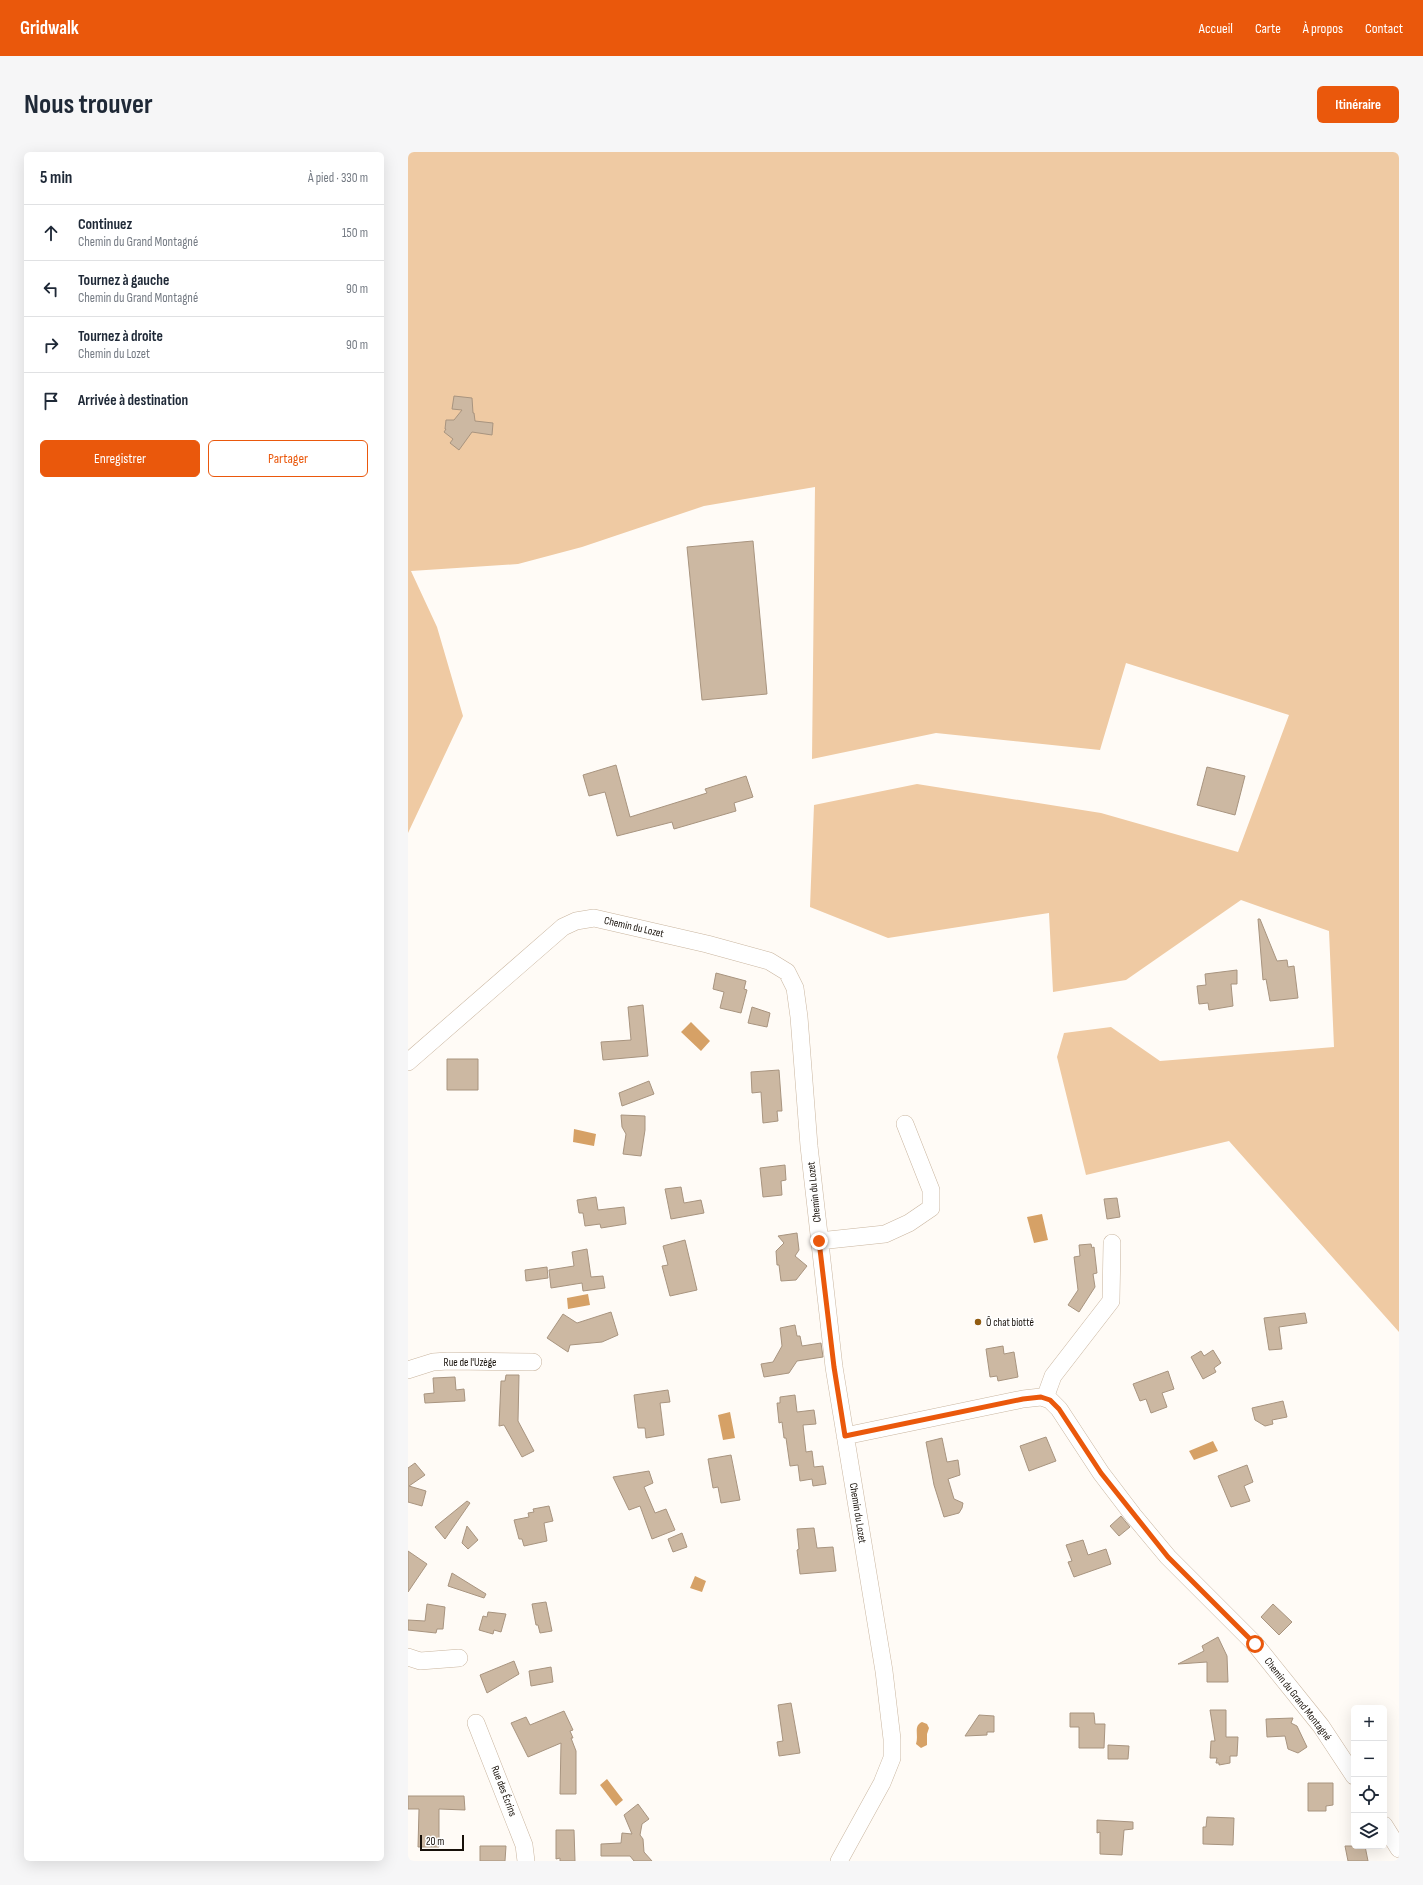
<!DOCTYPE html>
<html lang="fr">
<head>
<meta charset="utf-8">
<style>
	:root { --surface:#fff; --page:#f6f6f7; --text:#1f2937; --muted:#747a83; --line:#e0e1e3; --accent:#ea580c }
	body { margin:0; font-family:"Sofia Sans Condensed",sans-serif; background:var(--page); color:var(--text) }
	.controls { position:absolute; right:12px; bottom:12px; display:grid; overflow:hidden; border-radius:6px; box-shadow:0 4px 16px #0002 }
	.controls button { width:36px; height:36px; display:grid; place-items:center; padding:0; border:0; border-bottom:1px solid var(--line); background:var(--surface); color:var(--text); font:20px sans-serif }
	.scale { position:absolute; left:12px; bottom:10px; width:44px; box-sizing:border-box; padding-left:4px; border:2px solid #171009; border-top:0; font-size:11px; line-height:14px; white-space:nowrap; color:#171009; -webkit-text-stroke:3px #fff; paint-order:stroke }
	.stop { position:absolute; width:12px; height:12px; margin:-9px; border:3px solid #ea580c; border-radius:50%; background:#fff }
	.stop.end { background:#ea580c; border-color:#fff; box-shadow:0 1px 4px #0008 }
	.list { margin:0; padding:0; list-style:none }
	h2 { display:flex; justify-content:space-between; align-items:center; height:52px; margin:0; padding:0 16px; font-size:17px }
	h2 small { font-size:13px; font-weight:400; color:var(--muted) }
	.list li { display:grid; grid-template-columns:26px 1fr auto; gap:12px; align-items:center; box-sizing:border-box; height:56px; padding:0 16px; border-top:1px solid var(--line) }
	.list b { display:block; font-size:15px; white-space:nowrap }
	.list p { margin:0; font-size:13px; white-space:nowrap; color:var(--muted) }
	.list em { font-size:13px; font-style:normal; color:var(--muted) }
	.actions { display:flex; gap:8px; padding:12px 16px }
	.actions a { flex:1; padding:9px 0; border:1px solid var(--accent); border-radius:6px; text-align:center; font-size:14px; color:var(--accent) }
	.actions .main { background:var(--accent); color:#fff }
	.icon { flex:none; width:22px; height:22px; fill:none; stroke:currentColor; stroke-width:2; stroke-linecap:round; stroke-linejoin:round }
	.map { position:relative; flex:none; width:991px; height:1709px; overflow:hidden; border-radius:6px }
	header { display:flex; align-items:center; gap:24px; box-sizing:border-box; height:56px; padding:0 20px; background:var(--accent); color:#fff }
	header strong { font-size:19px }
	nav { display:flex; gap:22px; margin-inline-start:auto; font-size:14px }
	.intro { display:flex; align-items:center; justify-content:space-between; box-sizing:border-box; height:96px; padding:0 24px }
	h1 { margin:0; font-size:28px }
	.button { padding:10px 18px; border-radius:6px; background:var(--accent); color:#fff; font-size:14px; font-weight:700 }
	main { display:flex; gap:24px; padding:0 24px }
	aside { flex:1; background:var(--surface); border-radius:6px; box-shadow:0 4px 16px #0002 }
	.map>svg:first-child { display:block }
</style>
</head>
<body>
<header>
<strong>Gridwalk</strong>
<nav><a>Accueil</a><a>Carte</a><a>À propos</a><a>Contact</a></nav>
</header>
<div class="intro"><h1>Nous trouver</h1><a class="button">Itinéraire</a></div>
<main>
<aside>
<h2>5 min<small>À pied · 330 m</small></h2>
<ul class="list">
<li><svg class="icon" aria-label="ahead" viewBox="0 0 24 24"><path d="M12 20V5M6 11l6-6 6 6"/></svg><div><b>Continuez</b><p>Chemin du Grand Montagné</p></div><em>150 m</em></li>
<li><svg class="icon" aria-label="left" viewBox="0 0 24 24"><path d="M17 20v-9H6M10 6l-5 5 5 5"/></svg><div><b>Tournez à gauche</b><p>Chemin du Grand Montagné</p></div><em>90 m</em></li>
<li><svg class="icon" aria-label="right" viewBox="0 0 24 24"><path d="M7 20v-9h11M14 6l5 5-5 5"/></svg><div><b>Tournez à droite</b><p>Chemin du Lozet</p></div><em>90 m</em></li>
<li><svg class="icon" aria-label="arrive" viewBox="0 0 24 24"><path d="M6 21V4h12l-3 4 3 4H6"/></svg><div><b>Arrivée à destination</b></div></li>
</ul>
<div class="actions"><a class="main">Enregistrer</a><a>Partager</a></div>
</aside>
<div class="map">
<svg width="991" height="1709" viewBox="0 0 991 1709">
	<rect width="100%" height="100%" fill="#fffbf6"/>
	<path fill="#efcaa3" d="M 0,0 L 991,0 L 991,1180 L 821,989 L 678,1023 L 649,905 L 656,881 L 703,875 L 752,909 L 926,895 L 921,779 L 833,748 L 718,828 L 645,840 L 641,761 L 480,786 L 402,755 L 406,653 L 509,632 L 693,661 L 830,700 L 881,563 L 718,511 L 692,598 L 528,581 L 404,607 L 407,335 L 296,354 L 174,395 L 110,412 L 3,419 L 29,475 L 55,564 L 0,681 Z"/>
	<path fill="#d6a166" d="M 283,870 L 302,889 L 293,899 L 273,880 Z
		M 166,977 L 188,982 L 186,994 L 165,990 Z
		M 634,1062 L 640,1088 L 626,1091 L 619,1065 Z
		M 180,1142 L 182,1153 L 160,1157 L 159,1146 Z
		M 322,1260 L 327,1286 L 315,1288 L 310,1263 Z
		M 805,1289 L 810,1299 L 786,1308 L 781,1299 Z
		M 287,1424 L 298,1429 L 294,1440 L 282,1436 Z
		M 514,1570 L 519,1572 L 521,1576 L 519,1582 L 519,1593 L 513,1596 L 508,1592 C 511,1583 505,1574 514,1570 Z
		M 199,1627 L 215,1648 L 208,1654 L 192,1633 Z"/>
	<path fill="#ccb8a2" stroke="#a8947f" d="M 46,244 L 64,246 L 65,261 L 66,261 L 67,269 L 85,271 L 84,283 L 64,280 L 51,298 L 42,291 L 45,287 L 36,280 L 38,277 L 37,277 L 38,268 L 46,268 L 54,258 L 44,257 Z
		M 345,389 L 359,542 L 294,548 L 279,395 Z
		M 208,613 L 222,665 L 299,641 L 297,637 L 338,624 L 345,645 L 326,651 L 328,659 L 266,677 L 264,670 L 209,684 L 197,640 L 181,644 L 175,623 Z
		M 799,615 L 837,624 L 827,663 L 789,653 Z
		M 850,767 L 852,767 L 869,809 L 879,808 L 880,815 L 886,814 L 890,846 L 862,849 L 858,827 L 855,828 Z
		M 829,818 L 829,832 L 823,832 L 825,854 L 801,858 L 800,851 L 791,852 L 789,834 L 798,833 L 797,822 Z
		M 308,821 L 338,829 L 336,837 L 339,838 L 333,861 L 312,856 L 316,840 L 305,837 Z
		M 235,853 L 240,904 L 195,908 L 193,890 L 223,888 L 220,855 Z
		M 344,855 L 362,861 L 359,875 L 340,871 Z
		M 39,907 L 70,907 L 70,938 L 39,938 Z
		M 371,918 L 374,959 L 369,959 L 370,969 L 355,971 L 353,940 L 344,941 L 343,920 Z
		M 241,929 L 246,942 L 214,954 L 211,941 Z
		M 213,963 L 237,964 L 237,978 L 233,1004 L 215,1002 L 218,982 L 214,975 Z
		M 377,1013 L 378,1028 L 373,1029 L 374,1043 L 355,1045 L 352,1016 Z
		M 273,1035 L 276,1051 L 293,1048 L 296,1061 L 263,1067 L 257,1037 Z
		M 188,1045 L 190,1058 L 216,1055 L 218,1072 L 193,1076 L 192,1072 L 177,1074 L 175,1061 L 171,1061 L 169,1048 Z
		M 709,1046 L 712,1065 L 699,1067 L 696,1047 Z
		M 389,1081 L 391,1098 L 387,1104 L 399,1114 L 388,1128 L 373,1129 L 371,1113 L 369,1113 L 368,1099 L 376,1091 L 370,1084 Z
		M 277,1088 L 289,1138 L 262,1144 L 254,1114 L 260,1113 L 255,1094 Z
		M 683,1092 L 684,1096 L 686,1095 L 689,1121 L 685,1122 L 687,1135 L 671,1160 L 660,1153 L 670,1138 L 666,1105 L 672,1104 L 671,1093 Z
		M 179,1097 L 183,1125 L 195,1124 L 197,1136 L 175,1139 L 174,1131 L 143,1136 L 141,1118 L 166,1114 L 164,1100 Z
		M 139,1115 L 140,1126 L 118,1129 L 117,1118 Z
		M 203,1160 L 210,1183 L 194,1190 L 162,1193 L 160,1200 L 139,1186 L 155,1162 L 169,1171 Z
		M 897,1161 L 899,1171 L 871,1175 L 874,1197 L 861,1198 L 856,1166 Z
		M 387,1173 L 389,1184 L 392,1184 L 394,1194 L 413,1191 L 415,1205 L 389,1209 L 381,1221 L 356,1225 L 353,1212 L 365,1210 L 374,1194 L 372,1176 Z
		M 595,1194 L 596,1202 L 606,1200 L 610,1225 L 590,1229 L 589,1224 L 582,1225 L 578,1197 Z
		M 805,1198 L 813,1211 L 806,1216 L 808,1220 L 795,1227 L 783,1205 L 793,1199 L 796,1204 Z
		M 760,1219 L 766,1237 L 754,1241 L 759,1255 L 743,1261 L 738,1247 L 732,1249 L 725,1232 Z
		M 98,1223 L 111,1223 L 110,1269 L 126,1299 L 114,1305 L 96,1273 L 91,1274 L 93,1229 L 97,1229 Z
		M 47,1225 L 48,1238 L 56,1237 L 57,1249 L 17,1251 L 16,1242 L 26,1241 L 25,1226 Z
		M 260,1238 L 262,1250 L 252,1251 L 256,1283 L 238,1286 L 237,1276 L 230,1276 L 226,1243 Z
		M 387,1243 L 389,1260 L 406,1258 L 408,1272 L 395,1273 L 398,1300 L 404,1299 L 406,1315 L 415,1314 L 418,1332 L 405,1334 L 404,1327 L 392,1329 L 390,1313 L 382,1314 L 378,1286 L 376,1286 L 374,1270 L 371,1271 L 369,1251 L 372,1251 L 372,1245 Z
		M 875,1249 L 879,1265 L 864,1268 L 865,1272 L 857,1274 L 847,1268 L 844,1256 Z
		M 638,1285 L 648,1309 L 621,1319 L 612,1294 Z
		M 534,1286 L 539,1310 L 550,1308 L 552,1323 L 540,1327 L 546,1347 L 555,1351 L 554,1356 L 551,1361 L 536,1365 L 526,1333 L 518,1290 Z
		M 323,1303 L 332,1348 L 313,1351 L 310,1335 L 305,1336 L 300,1307 Z
		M 7,1311 L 17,1323 L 1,1334 L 18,1339 L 14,1354 L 0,1350 L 0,1316 Z
		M 839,1313 L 845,1330 L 836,1334 L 842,1349 L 823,1355 L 810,1324 Z
		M 241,1319 L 245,1331 L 236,1335 L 247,1361 L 258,1357 L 267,1378 L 244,1387 L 232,1354 L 221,1358 L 205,1325 Z
		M 59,1349 L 62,1351 L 37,1387 L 27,1375 Z
		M 141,1354 L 145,1369 L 136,1371 L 139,1389 L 116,1394 L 114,1387 L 111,1387 L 106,1368 L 121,1365 L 120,1361 L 126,1360 L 125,1357 Z
		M 713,1364 L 722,1375 L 711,1384 L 702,1374 Z
		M 59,1374 L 70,1388 L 60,1397 L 54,1391 Z
		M 406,1376 L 409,1396 L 425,1395 L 428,1419 L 392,1422 L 389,1398 L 391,1397 L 389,1377 Z
		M 274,1381 L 279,1395 L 265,1400 L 260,1387 Z
		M 675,1388 L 680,1403 L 698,1397 L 703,1412 L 666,1425 L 660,1410 L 664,1409 L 658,1393 Z
		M 0,1399 L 19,1412 L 0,1440 Z
		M 44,1421 L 78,1442 L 76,1446 L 40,1434 Z
		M 138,1450 L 144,1479 L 132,1481 L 130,1473 L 128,1473 L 124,1452 Z
		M 19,1452 L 37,1455 L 35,1477 L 29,1477 L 28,1481 L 0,1478 L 0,1468 L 17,1469 Z
		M 865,1452 L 884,1470 L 871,1483 L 853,1465 Z
		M 80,1460 L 98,1462 L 93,1480 L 86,1478 L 85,1482 L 71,1478 L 75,1464 L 79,1465 Z
		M 810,1485 L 819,1504 L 820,1530 L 799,1530 L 799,1510 L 770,1512 L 796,1499 L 794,1494 Z
		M 106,1509 L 111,1522 L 79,1541 L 72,1523 Z
		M 143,1515 L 145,1530 L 123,1534 L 121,1519 Z
		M 383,1551 L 392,1601 L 371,1604 L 369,1590 L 375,1589 L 370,1553 Z
		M 802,1558 L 818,1558 L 818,1585 L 830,1585 L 829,1604 L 822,1604 L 822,1611 L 811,1613 L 811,1611 L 808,1611 L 809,1606 L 802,1606 L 803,1589 L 807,1589 Z
		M 156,1559 L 165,1578 L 162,1579 L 165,1586 L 163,1586 L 168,1599 L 168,1642 L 152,1642 L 153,1591 L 120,1605 L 103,1571 L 118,1565 L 122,1573 Z
		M 662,1561 L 686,1561 L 687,1572 L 697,1572 L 696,1596 L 671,1596 L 671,1575 L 662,1575 Z
		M 571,1563 L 586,1564 L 586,1580 L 579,1580 L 579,1583 L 557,1584 Z
		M 885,1566 L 883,1571 L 889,1574 L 899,1595 L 890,1601 L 880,1597 L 877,1584 L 859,1585 L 858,1567 Z
		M 700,1593 L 721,1594 L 720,1607 L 700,1607 Z
		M 900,1631 L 925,1631 L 925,1653 L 918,1654 L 918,1659 L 900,1659 Z
		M 0,1644 L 56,1644 L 57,1658 L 31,1657 L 31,1695 L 10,1695 L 11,1657 L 0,1657 Z
		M 230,1652 L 241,1667 L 234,1672 L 232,1683 L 235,1687 L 236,1700 L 244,1709 L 226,1709 L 222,1704 L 193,1704 L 193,1692 L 213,1691 L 214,1681 L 224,1682 L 216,1663 Z
		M 799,1665 L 826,1666 L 825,1693 L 795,1692 L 795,1675 L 798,1675 Z
		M 689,1668 L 725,1670 L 725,1677 L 716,1678 L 714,1703 L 692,1702 L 692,1680 L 689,1681 Z
		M 148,1678 L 166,1678 L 167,1709 L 152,1709 L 152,1706 L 148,1707 Z
		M 72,1694 L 98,1694 L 97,1709 L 72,1709 Z
		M 937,1694 L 957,1694 L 960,1709 L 940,1709 Z"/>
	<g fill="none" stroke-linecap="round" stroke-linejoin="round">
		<defs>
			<path id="street" d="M 0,910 L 155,775 L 168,769 L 186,766 L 299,792 L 361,809 L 379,820 L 387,836 L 391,865 L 401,994 L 426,1215 L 476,1519 L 484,1587 L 484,1606 L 474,1631 L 431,1709
				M 411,1089 L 477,1082 L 501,1071 L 523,1056 L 523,1038 L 497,972
				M 0,1218 L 25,1210 L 40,1209 L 125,1210
				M 637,1246 L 645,1224 L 703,1149 L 704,1091
				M 437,1284 L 615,1247 L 633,1245 L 642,1248 L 651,1257 L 693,1321 L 725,1363 L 760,1405 L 847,1492 L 913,1574 L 946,1624
				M 0,1505 L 12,1509 L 51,1506
				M 68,1571 L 116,1693 L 118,1709
				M 976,1673 L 991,1697"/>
		</defs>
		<use href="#street" stroke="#c9b59f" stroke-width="18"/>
		<use href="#street" stroke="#fff" stroke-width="17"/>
	</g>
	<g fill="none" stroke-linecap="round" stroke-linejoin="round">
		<path stroke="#ea580c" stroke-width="5" d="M 411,1089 L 426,1215 L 437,1284 L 615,1247 L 633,1245 L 642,1248 L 651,1257 L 693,1321 L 760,1405 L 847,1492"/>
	</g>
	<circle fill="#925c11" stroke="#fff" stroke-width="1.5" cx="570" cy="1170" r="4"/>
	<g text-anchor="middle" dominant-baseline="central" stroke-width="3" stroke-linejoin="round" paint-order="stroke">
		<g font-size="11" fill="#171009" stroke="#fff">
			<text transform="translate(226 775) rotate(13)">Chemin du Lozet</text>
			<text transform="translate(406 1040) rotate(-96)">Chemin du Lozet</text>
			<text x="62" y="1210">Rue de l'Uzège</text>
			<text transform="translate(450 1361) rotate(81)">Chemin du Lozet</text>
			<text transform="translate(890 1547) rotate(52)">Chemin du Grand Montagné</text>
			<text transform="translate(96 1639) rotate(69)">Rue des Écrins</text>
		</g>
		<g font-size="11" fill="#171009" stroke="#fff" text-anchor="start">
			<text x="578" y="1170">Ô chat biotté</text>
		</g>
	</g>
</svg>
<div class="controls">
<button>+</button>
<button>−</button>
<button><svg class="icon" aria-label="locate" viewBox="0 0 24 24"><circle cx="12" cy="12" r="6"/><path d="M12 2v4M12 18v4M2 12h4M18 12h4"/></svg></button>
<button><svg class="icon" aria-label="layers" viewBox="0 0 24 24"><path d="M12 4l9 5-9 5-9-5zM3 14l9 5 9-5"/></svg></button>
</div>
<div class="scale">20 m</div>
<div class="stop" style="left:847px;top:1492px"></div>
<div class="stop end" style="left:411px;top:1089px"></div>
</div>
</main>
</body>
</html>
